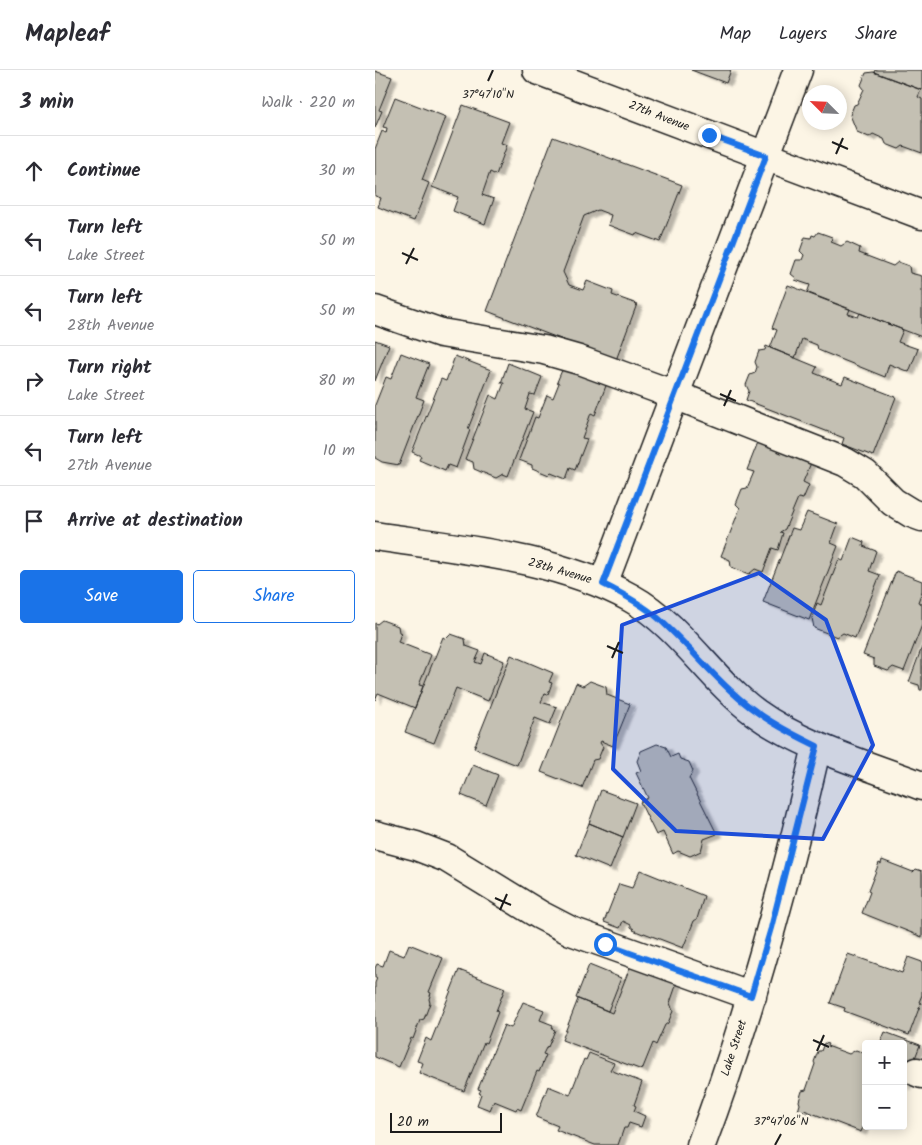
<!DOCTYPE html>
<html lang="en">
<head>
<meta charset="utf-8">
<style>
	:root { --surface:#fff; --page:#f7f7f7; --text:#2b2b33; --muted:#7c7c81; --line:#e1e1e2; --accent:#1a73e8 }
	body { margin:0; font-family:Kalam,sans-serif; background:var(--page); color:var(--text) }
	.controls { position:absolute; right:15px; bottom:15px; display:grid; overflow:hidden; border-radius:5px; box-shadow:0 2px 12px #0003 }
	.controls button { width:45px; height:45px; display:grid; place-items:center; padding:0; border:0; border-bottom:1px solid var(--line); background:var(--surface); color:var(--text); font:25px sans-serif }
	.compass { position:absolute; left:427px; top:15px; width:45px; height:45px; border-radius:50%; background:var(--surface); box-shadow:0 2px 12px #0003; rotate:294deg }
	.scale { position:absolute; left:15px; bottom:12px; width:112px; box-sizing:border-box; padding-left:5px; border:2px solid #1c1c1c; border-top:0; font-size:14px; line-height:18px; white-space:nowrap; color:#1c1c1c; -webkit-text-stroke:4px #fcf5e5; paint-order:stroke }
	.stop { position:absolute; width:15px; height:15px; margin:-11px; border:4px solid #1a73e8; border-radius:50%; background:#fff }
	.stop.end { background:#1a73e8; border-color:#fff; box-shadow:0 1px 5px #0008 }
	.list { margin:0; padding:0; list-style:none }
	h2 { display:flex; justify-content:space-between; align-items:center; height:65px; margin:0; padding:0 20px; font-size:21px }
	h2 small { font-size:16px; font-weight:400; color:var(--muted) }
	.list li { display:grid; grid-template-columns:32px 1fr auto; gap:15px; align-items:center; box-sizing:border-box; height:70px; padding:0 20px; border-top:1px solid var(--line) }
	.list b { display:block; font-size:19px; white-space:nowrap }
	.list p { margin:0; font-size:16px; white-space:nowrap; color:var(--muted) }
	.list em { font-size:16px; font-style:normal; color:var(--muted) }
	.actions { display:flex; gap:10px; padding:15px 20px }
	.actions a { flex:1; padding:11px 0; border:1px solid var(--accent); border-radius:5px; text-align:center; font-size:18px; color:var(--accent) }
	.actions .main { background:var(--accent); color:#fff }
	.icon { flex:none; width:28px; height:28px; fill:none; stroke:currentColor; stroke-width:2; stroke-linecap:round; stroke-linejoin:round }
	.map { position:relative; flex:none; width:547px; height:1075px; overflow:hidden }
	header { display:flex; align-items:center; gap:30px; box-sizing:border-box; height:70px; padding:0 25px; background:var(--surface); border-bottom:1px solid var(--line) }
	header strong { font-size:24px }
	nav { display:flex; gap:28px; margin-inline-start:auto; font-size:18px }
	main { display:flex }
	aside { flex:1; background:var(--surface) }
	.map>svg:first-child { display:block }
</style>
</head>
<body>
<header>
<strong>Mapleaf</strong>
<nav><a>Map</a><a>Layers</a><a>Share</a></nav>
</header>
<main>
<aside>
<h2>3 min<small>Walk · 220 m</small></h2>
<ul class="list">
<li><svg class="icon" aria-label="ahead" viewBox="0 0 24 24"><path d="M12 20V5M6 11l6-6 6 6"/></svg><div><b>Continue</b></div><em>30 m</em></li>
<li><svg class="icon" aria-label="left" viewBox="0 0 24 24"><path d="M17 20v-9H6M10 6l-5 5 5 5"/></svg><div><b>Turn left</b><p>Lake Street</p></div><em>50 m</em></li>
<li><svg class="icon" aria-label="left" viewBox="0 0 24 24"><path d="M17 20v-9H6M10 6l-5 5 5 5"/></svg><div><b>Turn left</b><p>28th Avenue</p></div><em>50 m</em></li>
<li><svg class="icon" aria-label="right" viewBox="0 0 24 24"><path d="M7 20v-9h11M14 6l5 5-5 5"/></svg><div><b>Turn right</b><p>Lake Street</p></div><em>80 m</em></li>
<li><svg class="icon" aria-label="left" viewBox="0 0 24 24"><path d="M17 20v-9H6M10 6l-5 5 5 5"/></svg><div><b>Turn left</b><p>27th Avenue</p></div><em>10 m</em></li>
<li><svg class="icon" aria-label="arrive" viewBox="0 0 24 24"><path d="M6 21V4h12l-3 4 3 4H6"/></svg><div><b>Arrive at destination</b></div></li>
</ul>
<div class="actions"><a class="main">Save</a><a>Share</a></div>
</aside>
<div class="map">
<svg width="547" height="1075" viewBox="0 0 547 1075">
	<defs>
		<filter id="shadow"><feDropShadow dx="5.5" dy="3" stdDeviation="1" flood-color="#0004"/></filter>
	</defs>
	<rect width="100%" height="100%" fill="#fcf5e5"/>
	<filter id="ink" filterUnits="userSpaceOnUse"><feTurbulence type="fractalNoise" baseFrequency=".02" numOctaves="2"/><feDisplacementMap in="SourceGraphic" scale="10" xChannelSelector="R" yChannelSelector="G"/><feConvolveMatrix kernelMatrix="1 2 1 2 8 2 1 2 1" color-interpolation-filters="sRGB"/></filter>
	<g filter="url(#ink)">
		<path fill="#c4c0b3" stroke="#1c1c1c" filter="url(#shadow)" d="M 316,0 L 356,0 L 351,13 Z
			M 500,0 L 547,0 L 547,20 L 499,2 Z
			M 0,1 L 17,7 L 4,40 L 7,41 L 0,58 Z
			M 498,2 L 546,20 L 543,27 L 547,29 L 547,83 L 528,76 L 524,79 L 511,74 L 509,69 L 498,64 L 494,67 L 482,62 L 475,45 L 479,35 L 482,34 L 489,19 L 486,15 L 491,3 Z
			M 20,27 L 71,47 L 47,110 L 54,113 L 39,151 L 3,137 L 6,128 L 0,126 L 0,79 L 7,61 L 11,63 L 12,58 L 8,57 Z
			M 88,35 L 134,52 L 126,73 L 132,75 L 121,105 L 115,102 L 107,125 L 119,129 L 110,154 L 78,141 L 83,127 L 57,117 Z
			M 178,67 L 307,115 L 285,172 L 261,163 L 260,165 L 233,155 L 236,145 L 223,140 L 209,146 L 188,202 L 194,215 L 208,220 L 212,211 L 238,221 L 237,225 L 262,234 L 241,290 L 112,241 Z
			M 443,162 L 457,167 L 456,172 L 466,176 L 472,172 L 485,178 L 484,183 L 518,196 L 523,192 L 534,196 L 535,203 L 547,206 L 547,267 L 432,223 L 435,215 L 420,210 L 421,208 L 416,204 L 421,190 L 427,190 L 429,185 L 425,181 L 430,167 L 436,168 L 437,165 L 440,166 Z
			M 413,215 L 475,239 L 473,244 L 483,247 L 485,243 L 528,260 L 523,272 L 543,279 L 534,302 L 514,294 L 510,307 L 443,280 L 442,275 L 427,269 L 420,288 L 395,278 L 402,260 L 397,258 Z
			M 0,270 L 14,275 L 0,311 Z
			M 391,276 L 442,297 L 439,303 L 467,314 L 470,307 L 521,327 L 498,386 L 467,374 L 469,368 L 371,330 L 374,321 L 371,315 L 375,305 L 380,303 L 382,297 L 380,292 L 384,281 L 390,280 Z
			M 26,283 L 54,294 L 41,327 L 49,330 L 24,395 L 7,392 L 0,388 L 0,335 L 11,307 L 16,309 Z
			M 80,286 L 116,300 L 93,359 L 95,360 L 81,398 L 73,395 L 70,401 L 44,390 L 46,386 L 37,382 L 66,309 L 71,311 Z
			M 133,293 L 167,307 L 160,325 L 155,324 L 150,339 L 158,342 L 133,406 L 128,404 L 121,408 L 99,399 L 98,392 L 90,389 L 115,325 L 123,329 L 129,313 L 126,313 Z
			M 190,293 L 232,313 L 220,345 L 216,343 L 207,368 L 212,369 L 200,400 L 195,398 L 191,409 L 176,403 L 174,405 L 157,398 L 157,395 L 144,390 L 160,347 L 163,348 L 172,325 L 178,328 L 184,313 L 182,312 Z
			M 385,367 L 438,388 L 428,412 L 434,415 L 428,429 L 423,428 L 410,459 L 405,462 L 408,463 L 403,480 L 397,478 L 388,502 L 380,499 L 374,504 L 356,497 L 355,490 L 346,486 L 365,438 L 361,434 L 367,419 L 372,418 L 379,402 L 372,400 Z
			M 432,442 L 463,454 L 456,473 L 463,476 L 434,550 L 388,532 L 417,458 L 424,460 Z
			M 477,467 L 489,472 L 488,476 L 501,481 L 494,501 L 505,505 L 480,568 L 468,563 L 462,567 L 439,558 L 437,548 L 442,533 L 446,535 L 464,489 L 468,491 Z
			M 521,501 L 547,511 L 547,521 L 543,532 L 547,534 L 547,555 L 529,601 L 518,597 L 513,601 L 499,596 L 499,589 L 488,585 Z
			M 7,550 L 23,556 L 24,562 L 26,563 L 23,572 L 56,585 L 44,615 L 48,616 L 40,638 L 3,623 L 0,630 L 0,553 L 2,554 Z
			M 76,564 L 90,569 L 91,576 L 105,581 L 100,592 L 106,594 L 110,583 L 129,591 L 113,631 L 81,618 L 59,673 L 30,662 L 68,567 L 71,569 Z
			M 547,577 L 547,620 L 545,620 L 544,615 L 534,612 Z
			M 136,585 L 178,603 L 174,612 L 177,613 L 173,624 L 170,623 L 166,632 L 182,637 L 175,654 L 160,648 L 142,695 L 99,678 Z
			M 215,611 L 231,617 L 232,625 L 255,634 L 238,676 L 226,671 L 225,673 L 228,677 L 223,689 L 218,690 L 207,718 L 166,702 L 201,613 L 208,616 Z
			M 282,674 L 291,677 L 296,687 L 303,684 L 305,689 L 314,692 L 318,701 L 314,708 L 342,764 L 329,769 L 326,781 L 315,786 L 303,781 L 298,784 L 288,762 L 281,765 L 265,732 L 273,728 L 261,703 L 266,701 L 262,691 L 266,681 Z
			M 98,695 L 123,705 L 111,735 L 86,725 Z
			M 226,720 L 261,733 L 248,767 L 214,753 Z
			M 214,753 L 248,767 L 235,799 L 201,785 Z
			M 507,790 L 538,802 L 541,799 L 547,801 L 547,867 L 487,843 L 495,822 L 493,821 L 504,793 L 506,794 Z
			M 265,800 L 329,826 L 322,849 L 319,851 L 308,878 L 269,863 L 268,864 L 258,860 L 259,859 L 256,857 L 256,855 L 248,851 L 245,858 L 229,852 L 244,814 L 257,818 Z
			M 34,874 L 68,888 L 54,922 L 56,923 L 54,929 L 55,933 L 49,949 L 45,950 L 38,969 L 36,968 L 24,997 L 0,987 L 0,913 L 2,908 L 0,908 L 0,898 L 2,894 L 8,896 L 14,880 L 29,886 Z
			M 473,884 L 527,903 L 533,887 L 547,892 L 547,925 L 544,932 L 546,933 L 534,965 L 469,941 L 470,938 L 455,933 Z
			M 257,892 L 303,910 L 295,933 L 298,941 L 293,953 L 290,955 L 281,975 L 278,973 L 267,1000 L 187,970 L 203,929 L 237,943 Z
			M 214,895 L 246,908 L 233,941 L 201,928 Z
			M 84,900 L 130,918 L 121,941 L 123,942 L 111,973 L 109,972 L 89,1021 L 44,1003 L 48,993 L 42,991 L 51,968 L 56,971 Z
			M 148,932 L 169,940 L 165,950 L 178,955 L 177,959 L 180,960 L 173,977 L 172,976 L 168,984 L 171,985 L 164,1002 L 162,1001 L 146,1040 L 142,1038 L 141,1040 L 119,1031 L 115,1040 L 102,1035 L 106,1024 L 104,1023 L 106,1020 L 103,1019 L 129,955 L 136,958 Z
			M 510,962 L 545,975 L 529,1017 L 528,974 L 505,974 Z
			M 449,973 L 453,974 L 452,976 L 474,984 L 481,980 L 489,983 L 491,989 L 491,1049 L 486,1062 L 429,1040 L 428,1042 L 423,1041 L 425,1034 L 424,1031 L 427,1021 L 431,1020 L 440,994 L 439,992 L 443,981 L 446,981 Z
			M 214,983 L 239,993 L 235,1000 L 267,1012 L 259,1035 L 261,1036 L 259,1041 L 270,1046 L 266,1057 L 254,1053 L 252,1058 L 249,1058 L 243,1075 L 220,1075 L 181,1060 L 183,1056 L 161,1047 L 173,1016 L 195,1025 L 209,989 L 211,990 Z"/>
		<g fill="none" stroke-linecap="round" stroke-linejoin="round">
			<defs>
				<path id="minor" d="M 162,0 L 547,145
					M 0,240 L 66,263 L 169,280 L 204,290 L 300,325 L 470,392 L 490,404 L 518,432 L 536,443 L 547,447
					M 0,466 C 84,479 181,487 256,528 C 305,555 336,610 381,643 C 428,677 493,695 547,716
					M 228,514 L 423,0
					M 0,765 L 41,776 L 72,788 L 165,845 L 196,861 L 377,926
					M 542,1002 L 547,1004
					M 326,1075 C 375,946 411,811 442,676"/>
			</defs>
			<use href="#minor" stroke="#1c1c1c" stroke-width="31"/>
			<use href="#minor" stroke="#fcf5e5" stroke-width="28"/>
		</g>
	</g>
	<g fill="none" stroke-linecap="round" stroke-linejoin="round" filter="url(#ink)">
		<path stroke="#1a73e8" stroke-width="6" d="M 230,874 L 376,926 L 396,858 L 442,676 C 411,661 381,645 356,621 C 331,598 309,571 283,548 C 267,534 248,524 228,514 L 391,86 L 334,65"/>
	</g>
	<path fill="#1d4ed8" fill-opacity="0.2" stroke="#1d4ed8" stroke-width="4" stroke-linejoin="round" d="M 384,503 L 451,550 L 498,675 L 448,769 L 301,761 L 238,699 L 247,555 Z"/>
	<path fill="none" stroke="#1c1c1c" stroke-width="2" d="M 113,11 L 118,0M 457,72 L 473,79M 461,84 L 468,68M 27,183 L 43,190M 31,194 L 39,178M 345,324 L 361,331M 349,336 L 356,320M 232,576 L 248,583M 237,588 L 244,572M 120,828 L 136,835M 125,840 L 132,824M 438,970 L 454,977M 442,981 L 449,965M 400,1075 L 406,1064"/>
	<g text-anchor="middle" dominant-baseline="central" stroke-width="4.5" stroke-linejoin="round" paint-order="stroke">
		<g font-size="12" fill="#1c1c1c" stroke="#fcf5e5">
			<text transform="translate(284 46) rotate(21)">27th Avenue</text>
			<text transform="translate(185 501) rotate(16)">28th Avenue</text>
			<text transform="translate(359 978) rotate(-72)">Lake Street</text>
		</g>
	</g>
	<g font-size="12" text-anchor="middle" fill="#1c1c1c" stroke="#fcf5e5" stroke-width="4.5" stroke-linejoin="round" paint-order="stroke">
		<text x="113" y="28">37°47'10"N</text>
		<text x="406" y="1055">37°47'06"N</text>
	</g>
</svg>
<div class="controls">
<button>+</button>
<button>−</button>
</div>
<svg class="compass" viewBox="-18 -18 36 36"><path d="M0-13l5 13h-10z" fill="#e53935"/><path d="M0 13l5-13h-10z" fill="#7c7c81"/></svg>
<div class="scale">20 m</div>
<div class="stop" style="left:230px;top:874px"></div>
<div class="stop end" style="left:334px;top:65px"></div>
</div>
</main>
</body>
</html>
